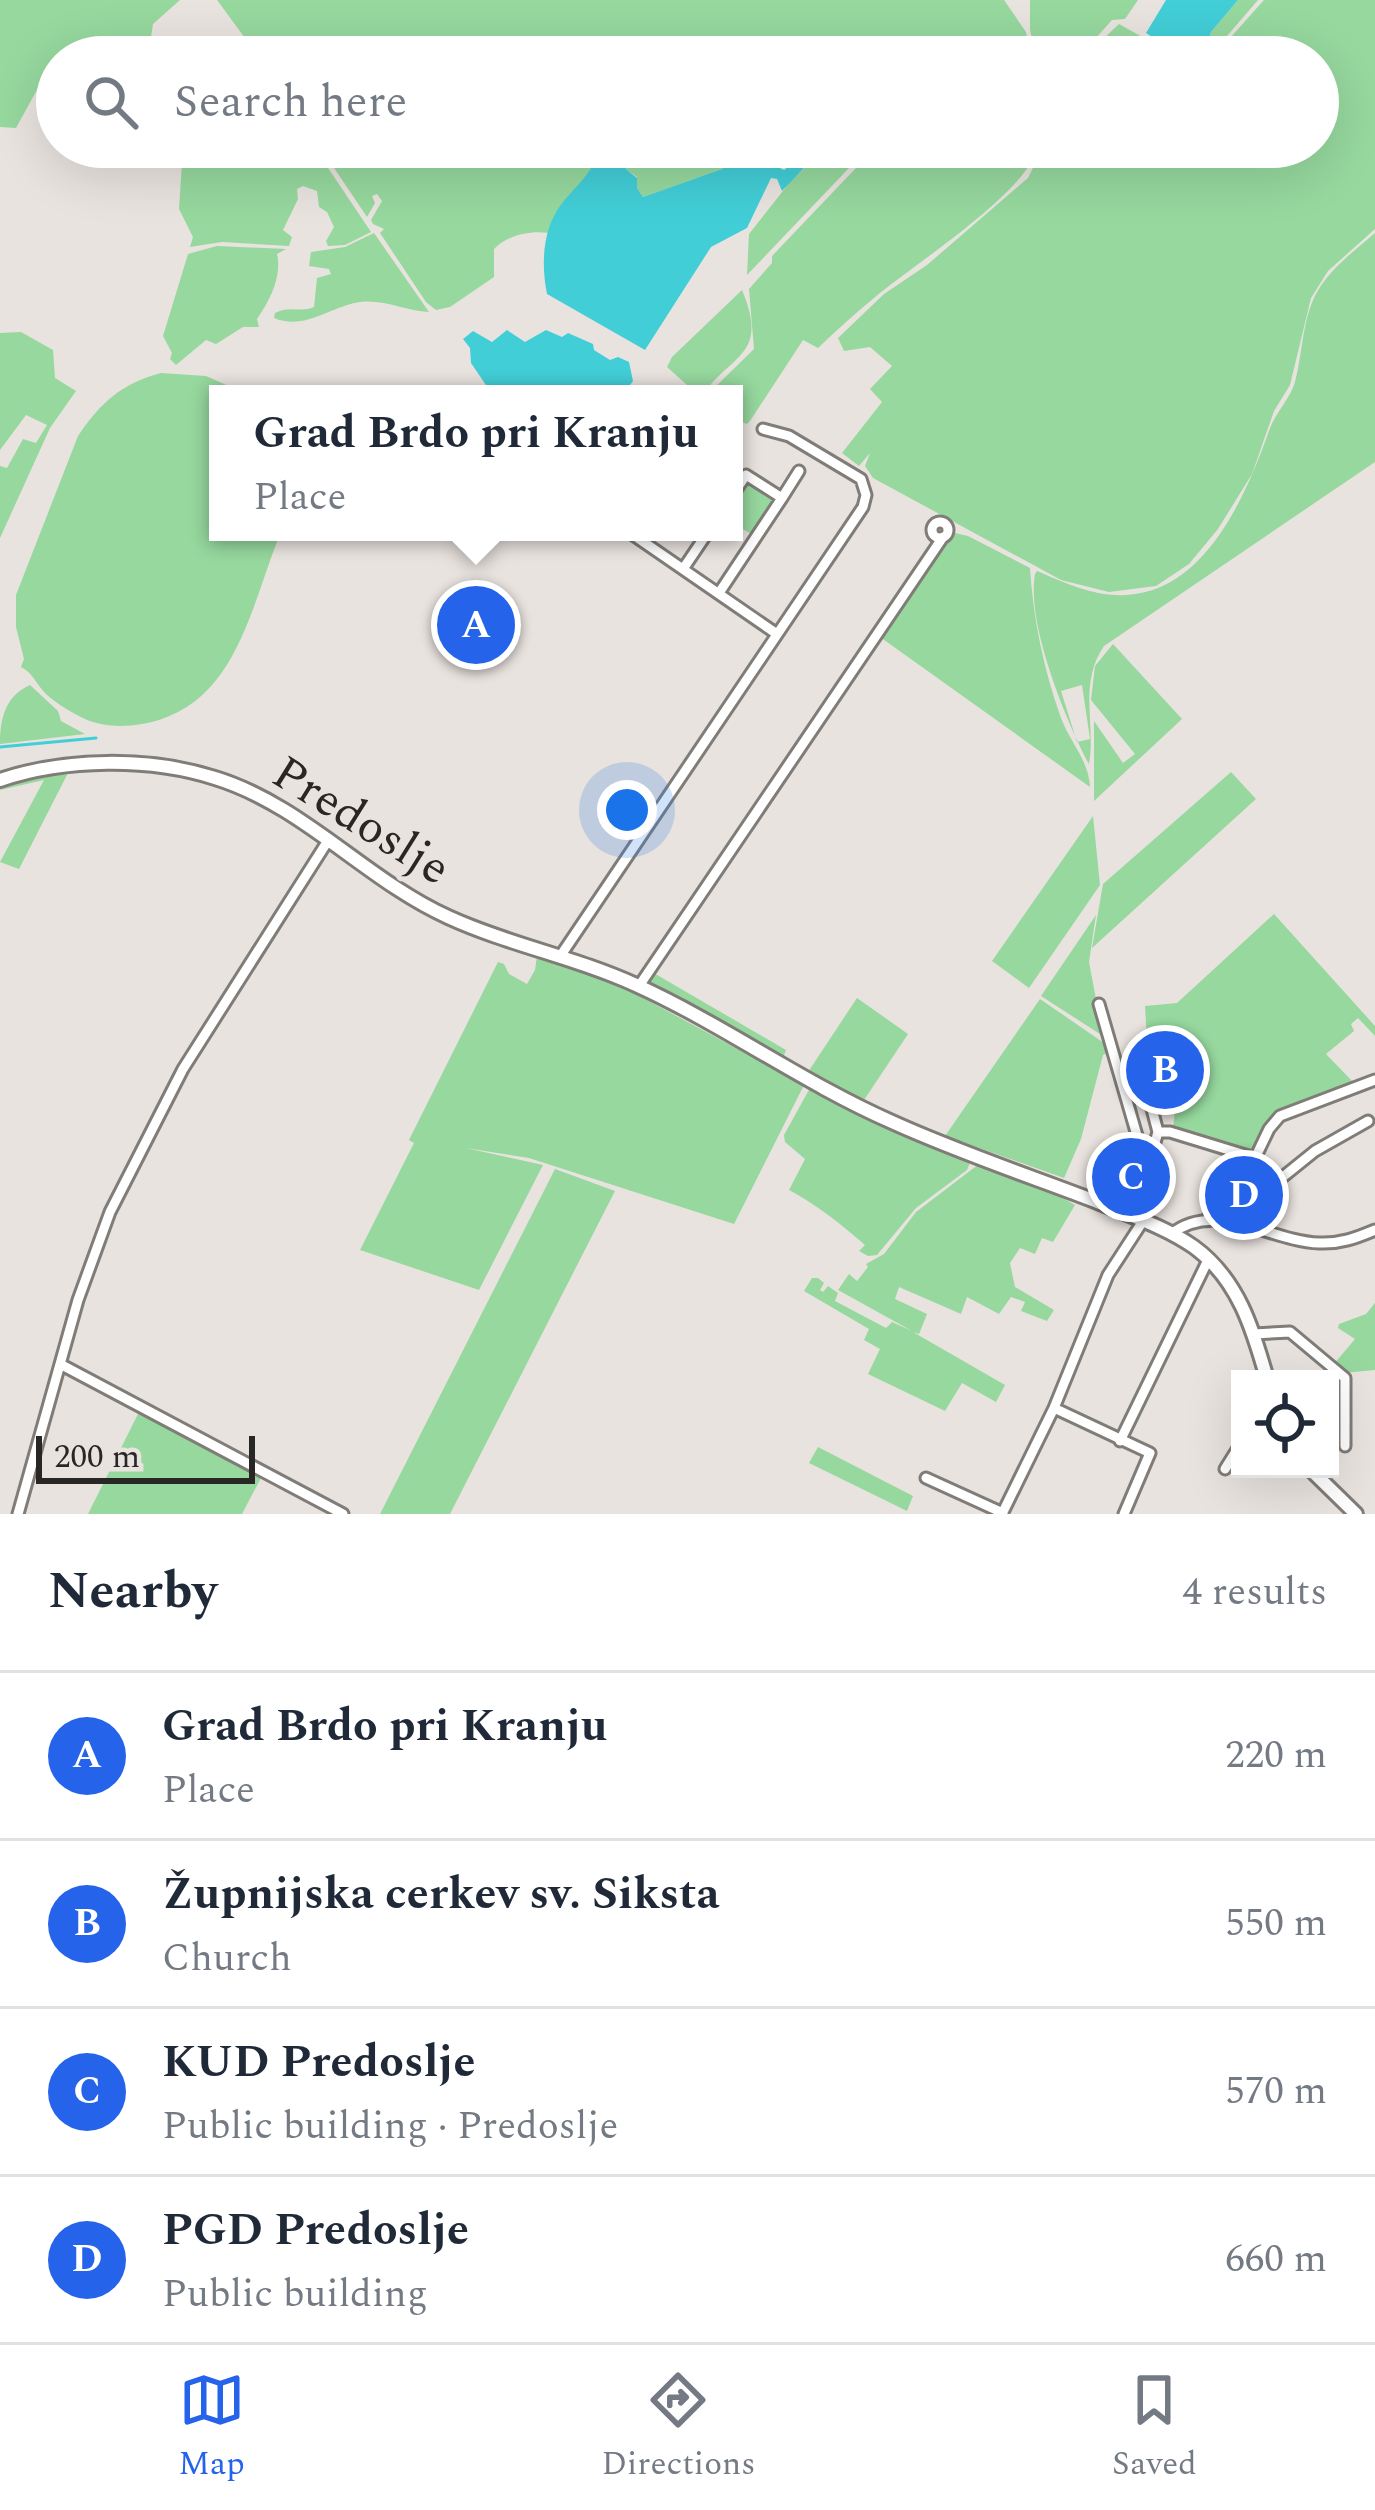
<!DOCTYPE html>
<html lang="en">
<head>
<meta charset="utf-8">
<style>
	:root { --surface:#fff; --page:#f2f2f3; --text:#1f2937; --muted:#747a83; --line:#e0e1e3; --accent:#2563eb }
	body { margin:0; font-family:Spectral,serif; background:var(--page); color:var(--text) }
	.controls { position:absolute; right:36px; bottom:36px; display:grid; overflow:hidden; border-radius:0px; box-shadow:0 12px 48px #0002 }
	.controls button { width:108px; height:108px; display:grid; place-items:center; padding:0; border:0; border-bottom:3px solid var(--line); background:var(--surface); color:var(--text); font:60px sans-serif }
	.scale { position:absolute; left:36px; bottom:30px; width:219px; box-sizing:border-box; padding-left:12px; border:6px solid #292726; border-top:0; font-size:33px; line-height:42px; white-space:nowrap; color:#292726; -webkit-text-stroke:9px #e9e3df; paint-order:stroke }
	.you { position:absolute; left:627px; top:810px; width:42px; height:42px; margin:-30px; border:9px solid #fff; border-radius:50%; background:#1a73e8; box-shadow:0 0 0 18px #1a73e833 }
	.badge { display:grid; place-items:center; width:78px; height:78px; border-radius:50%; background:var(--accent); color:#fff; font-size:39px; font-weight:700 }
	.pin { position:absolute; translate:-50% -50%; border:6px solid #fff; box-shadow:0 3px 12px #0006 }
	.popup { position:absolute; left:209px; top:385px; width:534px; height:156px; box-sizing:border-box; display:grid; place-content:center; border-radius:0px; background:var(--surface); filter:drop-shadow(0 3px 9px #0005); font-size:39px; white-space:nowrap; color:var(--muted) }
	.popup b { font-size:45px; color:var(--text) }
	.popup::after { content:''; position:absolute; left:50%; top:100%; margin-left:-24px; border:24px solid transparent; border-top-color:var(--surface) }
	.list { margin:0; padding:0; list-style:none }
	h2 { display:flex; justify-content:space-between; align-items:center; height:156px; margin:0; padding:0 48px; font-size:51px }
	h2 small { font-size:39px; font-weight:400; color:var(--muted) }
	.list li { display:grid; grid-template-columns:78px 1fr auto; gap:36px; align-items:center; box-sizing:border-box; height:168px; padding:0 48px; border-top:3px solid var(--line) }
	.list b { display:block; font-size:45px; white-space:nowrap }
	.list p { margin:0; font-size:39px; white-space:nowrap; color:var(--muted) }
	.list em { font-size:39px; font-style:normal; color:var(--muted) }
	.icon { flex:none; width:66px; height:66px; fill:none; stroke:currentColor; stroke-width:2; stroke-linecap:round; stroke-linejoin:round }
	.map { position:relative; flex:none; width:1375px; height:1514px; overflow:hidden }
	.search { position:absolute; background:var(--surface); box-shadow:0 12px 48px #0002; left:36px; right:36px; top:36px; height:132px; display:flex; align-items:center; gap:30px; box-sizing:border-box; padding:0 42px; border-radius:66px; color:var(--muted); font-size:45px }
	.sheet { height:828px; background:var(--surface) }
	nav { display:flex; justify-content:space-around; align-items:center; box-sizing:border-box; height:168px; border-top:3px solid var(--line); background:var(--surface); font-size:33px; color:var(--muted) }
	nav a { display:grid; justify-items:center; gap:6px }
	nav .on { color:var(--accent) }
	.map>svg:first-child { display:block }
</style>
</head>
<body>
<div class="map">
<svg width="1375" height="1514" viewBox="0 0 1375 1514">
	<rect width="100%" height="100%" fill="#e9e3df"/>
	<path fill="#96d89e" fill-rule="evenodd" d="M 0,0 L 180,0 L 153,24 L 148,57 L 55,57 L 16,128 L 0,127 Z
		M 217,0 L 1004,0 L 1026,32 L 1032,57 L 897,57 L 888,53 L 863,57 L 259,57 Z
		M 1030,0 L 1138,0 L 1125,19 L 1112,20 L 1079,57 L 1036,57 L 1030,30 Z
		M 1238,0 L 1258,0 L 1209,57 L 1198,57 L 1207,47 L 1211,32 Z
		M 1264,0 L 1375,0 L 1375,229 L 1328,271 L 1311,298 L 1290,385 L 1274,411 L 1252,474 L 1218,529 L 1189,564 L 1156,586 L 1109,592 L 1061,580 L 873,478 L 865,466 L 870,453 L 859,466 L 842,453 L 882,402 L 870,389 L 892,366 L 870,347 L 844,351 L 838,338 L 884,294 L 927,265 L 1028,178 L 1043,147 L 1123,162 L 1157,147 L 1318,147 L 1318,57 L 1213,57 Z
		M 1119,24 L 1178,57 L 1084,57 Z
		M 183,147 L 314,147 L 371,232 L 345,245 L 328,246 L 326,241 L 334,227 L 327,212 L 319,207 L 317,191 L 303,186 L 297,189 L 298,199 L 283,230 L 292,237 L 289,246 L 222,242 L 190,247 L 193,237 L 179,209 Z
		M 320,147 L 599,147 L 599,150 C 590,182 560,202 549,233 C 531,230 507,235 494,249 L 494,277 L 450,307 L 436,310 L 426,302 L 380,233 L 384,229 L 373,224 L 371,220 L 382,201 L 377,194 L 372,196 L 375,203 L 367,217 Z
		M 618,147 L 743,147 L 722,169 L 643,197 L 637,188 L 637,177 L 626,169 Z
		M 827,147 L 869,147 L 747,275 L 749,234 L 790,182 Z
		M 876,147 L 1038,147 C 1026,194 914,264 874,298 C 854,314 836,331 818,348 L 803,340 L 750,421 L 747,424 L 734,419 L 734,394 L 708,394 L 754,349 L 749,289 L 772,263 L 772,256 Z
		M 374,233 L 429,312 C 405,311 385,299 360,302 C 331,306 305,331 274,318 L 275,313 C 289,305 301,313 314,307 L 317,278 L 331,274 L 329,269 L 309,266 L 311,252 L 345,247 Z
		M 1375,233 L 1375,462 L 1104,646 C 1078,684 1096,725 1089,764 C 1066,721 1026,623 1035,574 L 1037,571 C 1065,583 1095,597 1126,595 C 1206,591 1246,495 1269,431 C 1275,413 1290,399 1295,382 C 1303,352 1302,319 1317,292 C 1331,268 1354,251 1375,233 ZM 1082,685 L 1090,739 L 1077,742 L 1061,691 Z
		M 217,246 L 286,249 L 277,254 C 282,275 271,299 257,319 L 259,327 L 243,327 L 216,344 L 206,340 L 176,365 L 170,359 L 172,353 L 163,336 L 188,254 Z
		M 742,290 C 769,355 733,353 703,394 L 697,394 L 667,367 L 672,357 Z
		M 21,332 L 53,350 L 55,378 L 76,391 L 50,428 L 0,538 L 0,466 L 7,468 L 23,439 L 36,443 L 47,425 L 26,415 L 0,450 L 0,333 Z
		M 161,373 L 206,376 L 247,394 L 218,394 L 218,532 L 281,532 C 252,601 239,695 159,720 C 136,727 107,729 85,719 C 72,713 57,704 46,694 C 36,684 33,673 21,667 L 24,659 L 16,627 L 16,595 L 78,436 C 100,403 122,383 161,373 Z
		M 747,481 L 775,501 L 753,535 L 734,524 L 734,497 Z
		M 955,533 L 968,536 L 1030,568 C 1033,618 1044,671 1061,718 C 1070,742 1089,761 1090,787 L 880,637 L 929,565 Z
		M 1113,644 L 1182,719 L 1094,801 L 1094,721 L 1123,763 L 1135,754 L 1091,700 L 1095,666 Z
		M 30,685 L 58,711 L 61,721 L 85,734 L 0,744 C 0,719 5,696 30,685 Z
		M 69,771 L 19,869 L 0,862 L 44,780 L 0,790 L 0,784 Z
		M 1231,772 L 1256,799 L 1092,948 L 1103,884 Z
		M 1093,816 L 1100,885 L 1029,988 L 992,961 Z
		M 1274,914 L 1375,1026 L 1375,1036 L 1358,1018 L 1351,1024 L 1354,1031 L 1326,1054 L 1353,1082 L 1375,1073 L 1375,1078 L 1284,1111 L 1250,1153 L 1173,1129 L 1177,1089 L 1189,1091 L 1190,1063 L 1148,1058 L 1145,1006 L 1177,1003 Z
		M 1096,915 L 1089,962 L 1103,1036 L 1041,996 Z
		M 537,956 L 610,980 L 804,1085 L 734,1224 L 529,1158 L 466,1148 L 543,1165 L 479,1290 L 360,1250 L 414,1143 L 409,1140 L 498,962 L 504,964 L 509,974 L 527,984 L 535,970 Z
		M 652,972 L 786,1050 L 783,1058 L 646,982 Z
		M 857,998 L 908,1034 L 864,1100 L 808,1072 Z
		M 1040,999 L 1104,1043 L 1107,1053 L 1103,1055 L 1081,1139 L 1064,1178 L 945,1136 Z
		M 810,1088 L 971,1160 L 967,1170 L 916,1208 L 877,1255 L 868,1256 L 859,1251 L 865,1245 C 841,1224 817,1205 789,1190 L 805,1159 L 785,1142 L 784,1135 Z
		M 979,1164 L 1045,1188 L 1075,1205 L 1053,1242 L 1042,1238 L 1035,1254 L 1020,1248 L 1010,1263 L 1015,1287 L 1054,1310 L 1047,1321 L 1021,1311 L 1025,1302 L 1011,1297 L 999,1314 L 967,1297 L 961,1314 L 899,1287 L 895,1299 L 927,1314 L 919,1334 L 913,1332 L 1005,1385 L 996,1402 L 962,1383 L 945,1411 L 868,1374 L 880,1349 L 864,1340 L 869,1329 L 804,1291 L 812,1278 L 818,1278 L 824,1283 L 820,1290 L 823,1292 L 828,1286 L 838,1293 L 835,1301 L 886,1328 L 892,1322 L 912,1331 L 838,1290 L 849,1274 L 857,1281 L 868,1267 L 866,1264 L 884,1254 L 916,1212 Z
		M 555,1169 L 615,1191 L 450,1514 L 380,1514 Z
		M 1375,1303 L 1375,1370 L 1343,1373 L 1334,1364 L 1355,1339 L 1338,1328 L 1339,1324 L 1366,1314 Z
		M 140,1410 L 263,1474 L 242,1514 L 88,1514 Z
		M 818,1447 L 913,1496 L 907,1511 L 809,1463 Z"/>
	<path fill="#42ced7" d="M 1166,0 L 1238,0 L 1211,32 L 1207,47 L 1198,57 L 1185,57 L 1146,33 Z
		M 599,147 L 618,147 L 626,169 L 637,178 L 637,188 L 643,197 L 722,169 L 743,147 L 770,147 L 774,165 L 784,170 L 804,155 L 805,167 L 782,191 L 777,179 L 771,178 L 747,228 L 711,247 L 645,350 L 547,294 C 541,264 542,228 563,202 C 577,185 595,171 599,147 Z
		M 507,330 L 525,342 L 546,330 L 562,337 L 568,333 L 593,344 L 594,350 L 610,360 L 618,357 L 629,362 L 633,381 L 623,394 L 492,394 L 471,363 L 470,348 L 463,339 L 473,331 L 492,342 Z"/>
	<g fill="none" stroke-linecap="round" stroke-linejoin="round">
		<path stroke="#42ced7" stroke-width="3" d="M 0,747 L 96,738"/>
		<defs>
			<path id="street" d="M 782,498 L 799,471
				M932 530a8 8 0 1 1 16 0a8 8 0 1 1-16 0Z
				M 629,532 L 777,634
				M 683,569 L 708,532
				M 719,593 L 782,498 L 746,475 L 734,493
				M 561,955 L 863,507 L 866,495 L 861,479 L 789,436 L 763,429
				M 639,986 L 943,537
				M 1099,1004 L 1147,1170 L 1136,1218
				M 1146,1086 L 1158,1132
				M 1147,1170 L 1158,1132 L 1170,1132 L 1255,1158 L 1279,1180 L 1315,1151 L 1368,1121
				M 1208,1217 L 1225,1204 L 1247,1175 L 1269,1129 L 1280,1116 L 1375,1080
				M 1244,1226 L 1259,1193 L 1279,1180
				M 1171,1234 C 1216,1199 1269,1241 1319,1243 C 1340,1244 1356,1238 1375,1230
				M 1254,1334 L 1290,1332 L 1345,1378 L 1345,1446
				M 60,1364 L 343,1514
				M 1054,1408 L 1150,1453 L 1124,1514
				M 1120,1441 L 1208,1260
				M 1225,1469 L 1240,1445
				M 926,1478 L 1003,1513
				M 18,1514 L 78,1300 L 110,1212 L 183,1069 L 329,839
				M 1002,1514 L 1054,1408 L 1108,1275 L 1143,1221"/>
			<path id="secondary" d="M 0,780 C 66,758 149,757 215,778 C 303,805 366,880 448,917 C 509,945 575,957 636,985 C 724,1025 803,1083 892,1122 C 958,1152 1027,1175 1095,1201 C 1128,1215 1164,1226 1194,1247 C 1238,1279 1253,1329 1267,1379
				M 1310,1469 L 1356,1514"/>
		</defs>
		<use href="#street" stroke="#807c77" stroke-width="15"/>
		<use href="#secondary" stroke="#807c77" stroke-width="18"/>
		<use href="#street" stroke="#fff" stroke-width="9"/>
		<use href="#secondary" stroke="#fff" stroke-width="12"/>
	</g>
	<g text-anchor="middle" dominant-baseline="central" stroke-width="10" stroke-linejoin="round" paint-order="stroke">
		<g font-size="48" fill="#292726" stroke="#e9e3df">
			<text transform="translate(361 821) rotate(32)">Predoslje</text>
		</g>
	</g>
</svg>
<div class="controls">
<button><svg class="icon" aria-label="locate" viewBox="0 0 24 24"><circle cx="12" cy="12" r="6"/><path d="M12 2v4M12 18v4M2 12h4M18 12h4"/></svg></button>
</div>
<div class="scale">200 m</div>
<div class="you"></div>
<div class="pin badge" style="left:476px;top:625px">A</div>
<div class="popup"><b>Grad Brdo pri Kranju</b>Place</div>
<div class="pin badge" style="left:1165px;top:1070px">B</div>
<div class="pin badge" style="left:1131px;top:1177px">C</div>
<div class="pin badge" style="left:1244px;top:1195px">D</div>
<div class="search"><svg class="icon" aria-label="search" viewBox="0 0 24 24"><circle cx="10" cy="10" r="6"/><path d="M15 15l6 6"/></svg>Search here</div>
</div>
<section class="sheet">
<h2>Nearby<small>4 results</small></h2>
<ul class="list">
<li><span class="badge">A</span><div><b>Grad Brdo pri Kranju</b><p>Place</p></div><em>220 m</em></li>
<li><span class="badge">B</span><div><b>Župnijska cerkev sv. Siksta</b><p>Church</p></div><em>550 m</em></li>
<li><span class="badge">C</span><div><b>KUD Predoslje</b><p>Public building · Predoslje</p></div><em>570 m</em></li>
<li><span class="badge">D</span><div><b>PGD Predoslje</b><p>Public building</p></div><em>660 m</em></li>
</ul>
</section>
<nav>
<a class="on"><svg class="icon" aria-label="map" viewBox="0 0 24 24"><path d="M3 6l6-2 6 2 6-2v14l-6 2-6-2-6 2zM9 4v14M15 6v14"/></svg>Map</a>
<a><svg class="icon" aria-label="directions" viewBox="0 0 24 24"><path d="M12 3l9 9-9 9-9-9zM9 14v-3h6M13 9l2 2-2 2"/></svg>Directions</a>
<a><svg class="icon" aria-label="saved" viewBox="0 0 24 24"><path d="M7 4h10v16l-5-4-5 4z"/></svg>Saved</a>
</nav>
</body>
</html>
